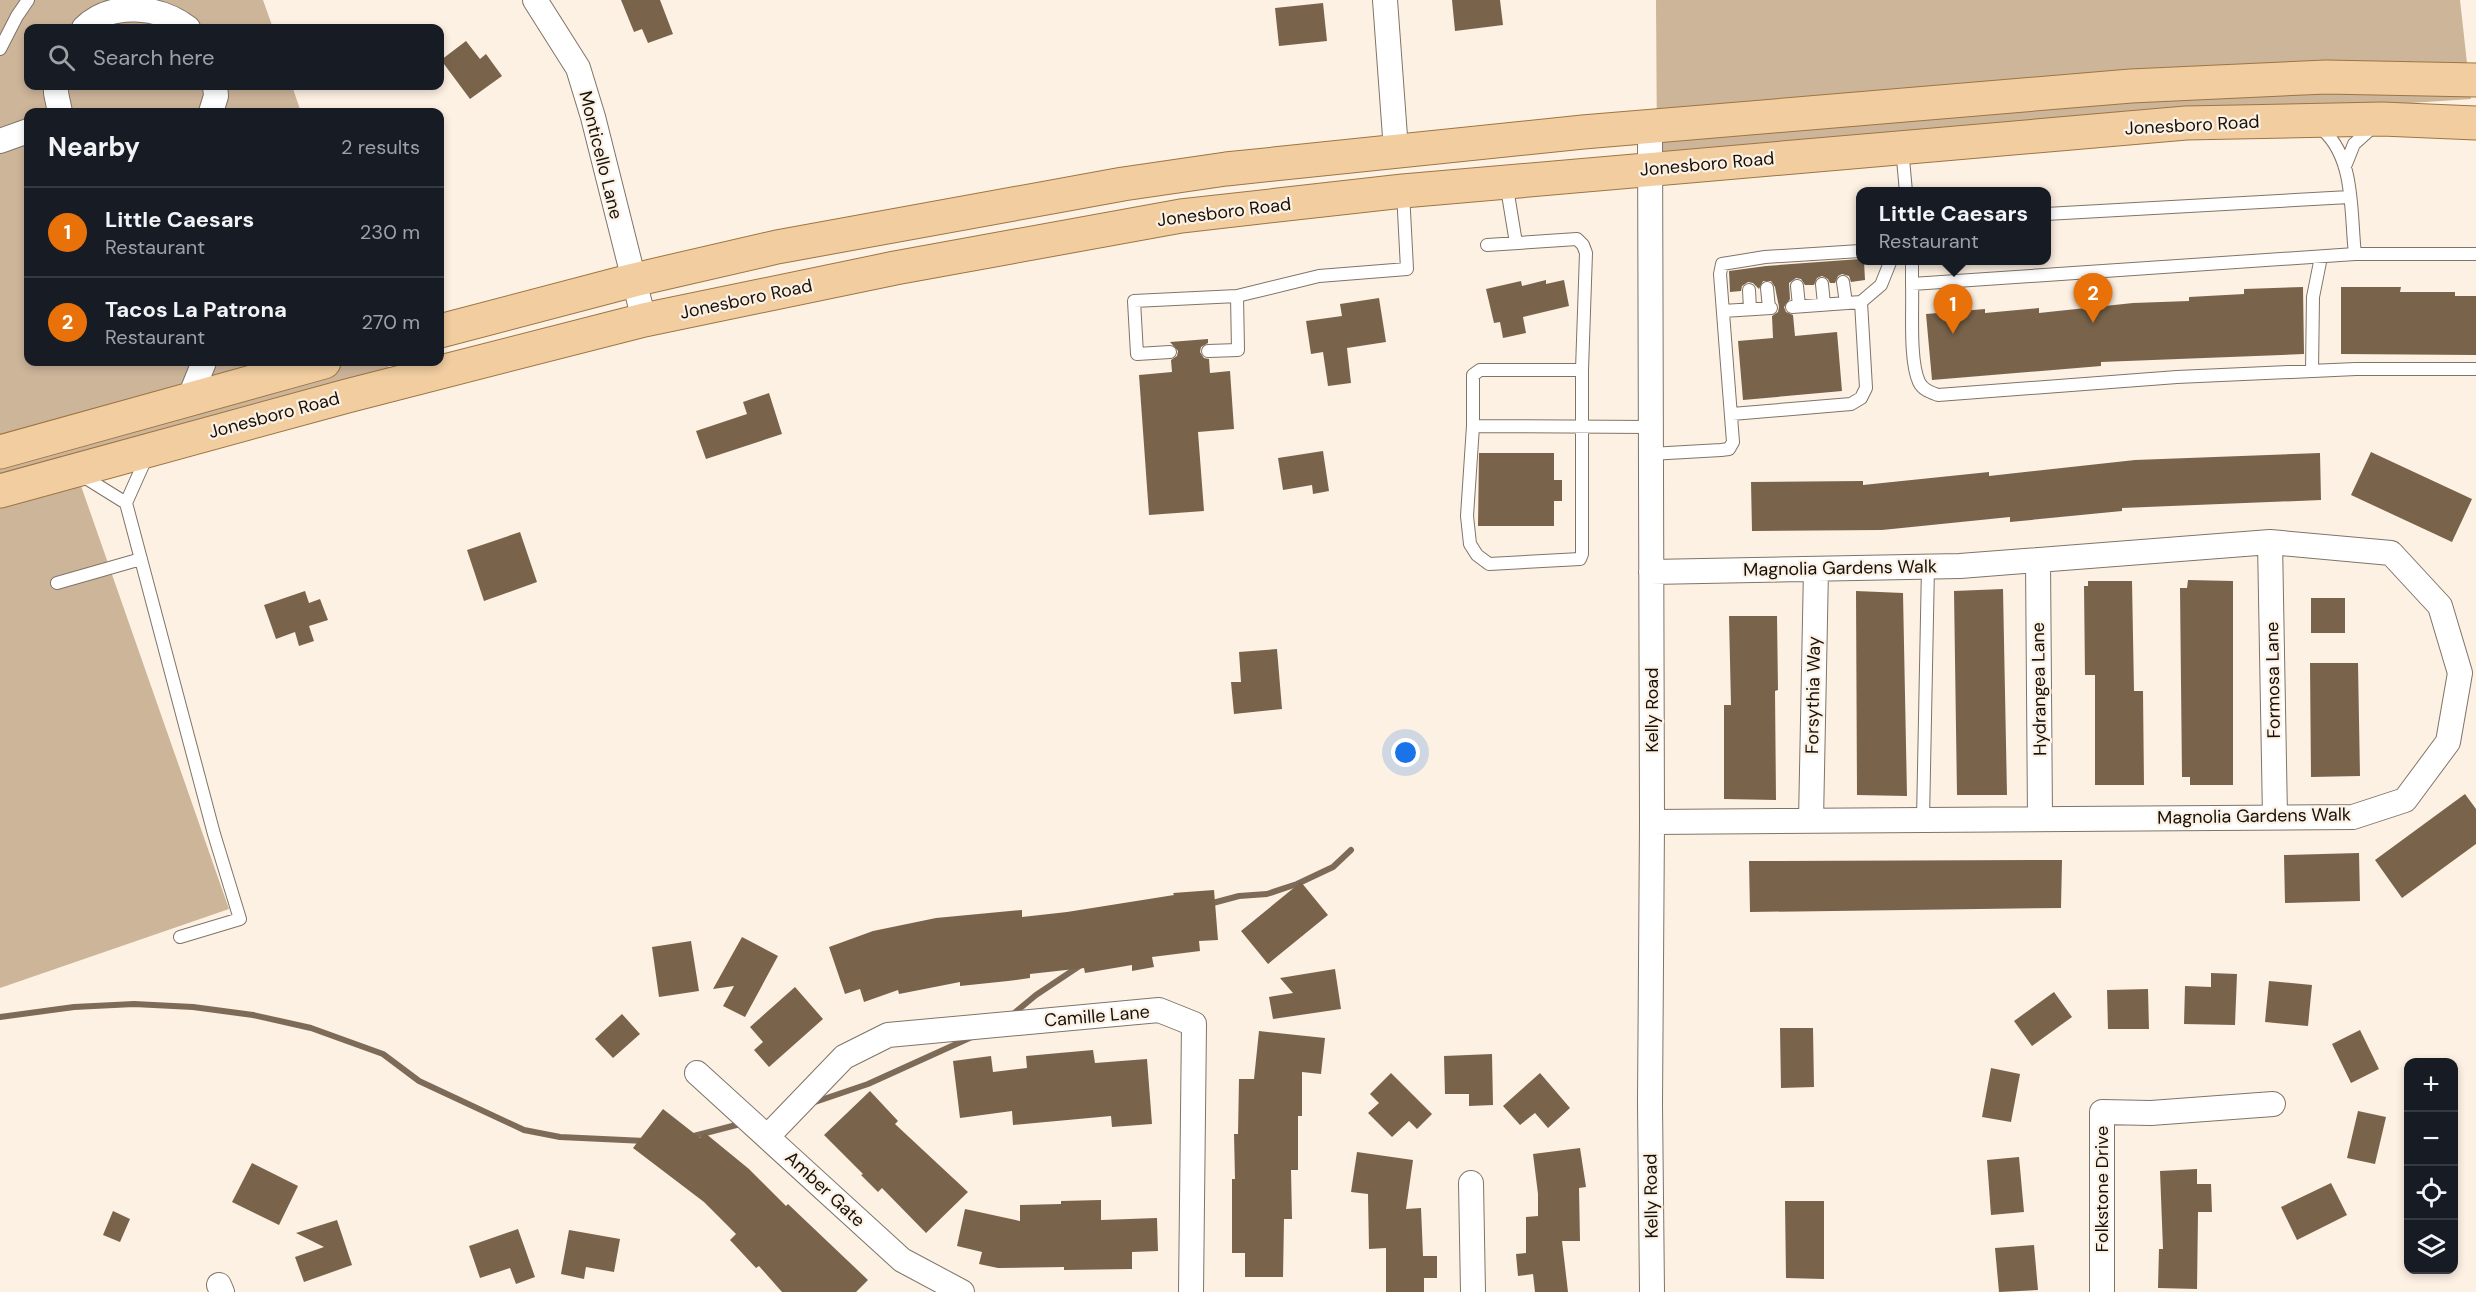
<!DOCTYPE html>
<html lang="en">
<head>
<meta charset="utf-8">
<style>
	:root { --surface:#171b24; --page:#242831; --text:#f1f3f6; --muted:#9ea1a6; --line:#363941; --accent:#ea580c }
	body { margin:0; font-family:"DM Sans",sans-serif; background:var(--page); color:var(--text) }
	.controls { position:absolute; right:18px; bottom:18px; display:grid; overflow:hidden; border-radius:12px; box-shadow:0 3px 9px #0003 }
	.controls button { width:54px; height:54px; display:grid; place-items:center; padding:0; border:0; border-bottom:2px solid var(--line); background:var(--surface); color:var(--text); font:30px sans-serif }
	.you { position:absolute; left:1406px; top:753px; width:21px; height:21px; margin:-15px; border:4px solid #fff; border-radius:50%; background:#1a73e8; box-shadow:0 0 0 9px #1a73e833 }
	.badge { display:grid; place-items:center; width:39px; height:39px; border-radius:50%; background:var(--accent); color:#fff; font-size:20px; font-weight:700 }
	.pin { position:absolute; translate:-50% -50px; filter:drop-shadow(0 2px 3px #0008) }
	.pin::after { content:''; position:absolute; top:32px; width:21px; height:18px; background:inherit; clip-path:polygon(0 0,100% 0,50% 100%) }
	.popup { position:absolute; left:1856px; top:187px; width:195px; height:78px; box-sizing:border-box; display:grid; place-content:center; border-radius:12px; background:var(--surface); filter:drop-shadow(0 2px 4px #0005); font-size:20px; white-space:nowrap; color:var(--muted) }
	.popup b { font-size:22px; color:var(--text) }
	.popup::after { content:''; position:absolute; left:50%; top:100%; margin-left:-12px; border:12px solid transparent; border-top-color:var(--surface) }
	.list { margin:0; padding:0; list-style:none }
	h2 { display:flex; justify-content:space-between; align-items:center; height:78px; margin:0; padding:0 24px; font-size:26px }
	h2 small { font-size:20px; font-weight:400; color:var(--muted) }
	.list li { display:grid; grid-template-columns:39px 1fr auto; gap:18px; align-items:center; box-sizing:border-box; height:90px; padding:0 24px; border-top:2px solid var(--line) }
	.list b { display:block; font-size:22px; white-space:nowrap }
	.list p { margin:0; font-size:20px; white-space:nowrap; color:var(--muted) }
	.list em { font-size:20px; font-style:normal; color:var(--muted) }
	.icon { flex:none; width:33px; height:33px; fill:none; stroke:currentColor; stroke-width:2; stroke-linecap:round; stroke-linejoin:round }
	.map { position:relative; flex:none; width:2476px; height:1292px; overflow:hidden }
	.search { position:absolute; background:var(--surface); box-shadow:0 3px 9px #0003; left:24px; top:24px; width:420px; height:66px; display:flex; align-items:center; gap:15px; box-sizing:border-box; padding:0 21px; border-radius:12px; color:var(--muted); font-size:22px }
	.panel { position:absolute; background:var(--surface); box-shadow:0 3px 9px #0003; left:24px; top:108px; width:420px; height:258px; border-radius:12px }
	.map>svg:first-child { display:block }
</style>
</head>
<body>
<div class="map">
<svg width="2476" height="1292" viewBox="0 0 2476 1292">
	<rect width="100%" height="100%" fill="#fdf1e3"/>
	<path fill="#cdb59a" d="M 0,0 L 263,0 L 273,28 L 28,28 L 28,86 L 292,86 L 301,112 L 28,112 L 28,362 L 387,362 L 389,368 L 73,463 L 229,909 L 0,988 Z
		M 1656,0 L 2460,0 L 2471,99 L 1657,153 Z"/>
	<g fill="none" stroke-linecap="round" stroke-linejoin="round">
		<path stroke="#7d6b58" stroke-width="6" d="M 1209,904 L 1239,896 L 1267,894 L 1297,884 L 1333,867 L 1351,850
			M 1012,1015 L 1036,995 L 1081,965
			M 0,1017 L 74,1007 L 134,1004 L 193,1007 L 253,1015 L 311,1028 L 383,1054 L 419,1081 L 524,1130 L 560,1137 L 645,1141
			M 812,1103 L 868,1084 L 974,1036
			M 690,1137 L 744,1123"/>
	</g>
	<path fill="#79644b" d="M 621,0 L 660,0 L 673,34 L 648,43 L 642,29 L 634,32 Z
		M 1452,0 L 1500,0 L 1503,25 L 1455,31 Z
		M 1323,3 L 1327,41 L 1279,46 L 1275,8 Z
		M 466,41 L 480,59 L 486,54 L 502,76 L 470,99 L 441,60 Z
		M 1860,259 L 1864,261 L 1865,280 L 1851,282 L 1849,276 L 1842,274 L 1838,276 L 1835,283 L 1830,283 L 1828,279 L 1822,276 L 1817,278 L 1814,285 L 1805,285 L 1801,279 L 1796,278 L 1789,283 L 1790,299 L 1784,307 L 1786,312 L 1793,315 L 1795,336 L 1837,332 L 1842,391 L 1743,400 L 1738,341 L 1773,338 L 1772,316 L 1778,312 L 1779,307 L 1775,287 L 1771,281 L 1763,281 L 1759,289 L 1753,283 L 1748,282 L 1742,286 L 1741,291 L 1730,292 L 1729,271 L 1766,266 Z
		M 1546,280 L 1546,284 L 1564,280 L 1569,306 L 1523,317 L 1526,333 L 1503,338 L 1500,322 L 1494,323 L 1486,289 L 1521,281 L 1522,286 Z
		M 2303,287 L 2304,354 L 2101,362 L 2101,366 L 1932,380 L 1926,314 L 1985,309 L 1985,313 L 2039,308 L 2039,313 L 2133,303 L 2189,301 L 2189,297 L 2244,294 L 2244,289 Z
		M 2341,287 L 2401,287 L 2400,292 L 2455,292 L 2455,296 L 2476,296 L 2476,355 L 2341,354 Z
		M 1379,298 L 1386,342 L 1347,348 L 1351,383 L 1328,386 L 1323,352 L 1311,354 L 1306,321 L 1342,316 L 1340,304 Z
		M 1208,339 L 1208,343 L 1201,347 L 1200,352 L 1204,358 L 1209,359 L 1210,373 L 1230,371 L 1234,429 L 1198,432 L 1204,511 L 1149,515 L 1139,375 L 1172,372 L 1171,360 L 1177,356 L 1178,351 L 1170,342 Z
		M 769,393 L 782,434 L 706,459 L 696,431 L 747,414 L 743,402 Z
		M 1323,451 L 1329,491 L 1313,494 L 1312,485 L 1283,490 L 1278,458 Z
		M 2371,452 L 2472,499 L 2452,542 L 2351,495 Z
		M 1479,453 L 1554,453 L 1554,480 L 1562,480 L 1562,501 L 1554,501 L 1554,526 L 1478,526 Z
		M 2320,453 L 2321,500 L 2122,508 L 2122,511 L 2010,522 L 2010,517 L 1882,530 L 1752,531 L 1751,482 L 1863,481 L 1863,485 L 1989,472 L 1989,476 L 2135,460 Z
		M 520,532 L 537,582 L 484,601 L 467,550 Z
		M 2188,580 L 2233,581 L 2233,785 L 2190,785 L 2190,777 L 2182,777 L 2180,588 L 2187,588 Z
		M 2088,581 L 2132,581 L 2134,691 L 2143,691 L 2144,785 L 2095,785 L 2095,675 L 2085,675 L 2084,586 L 2088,586 Z
		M 2003,589 L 2007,795 L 1957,795 L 1954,591 Z
		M 305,591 L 309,603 L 320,599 L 328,620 L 309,626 L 314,641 L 299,646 L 295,632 L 276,639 L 264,605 Z
		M 1856,591 L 1903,593 L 1907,796 L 1857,795 Z
		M 2311,598 L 2345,598 L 2345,633 L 2311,633 Z
		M 1729,616 L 1777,616 L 1778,690 L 1775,691 L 1776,800 L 1724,799 L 1724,705 L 1731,705 Z
		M 1277,649 L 1282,709 L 1234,714 L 1231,682 L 1241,682 L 1239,652 Z
		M 2310,663 L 2358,663 L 2360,776 L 2311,777 Z
		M 2465,794 L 2476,809 L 2476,844 L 2402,898 L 2375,860 Z
		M 2359,853 L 2360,901 L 2285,903 L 2284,855 Z
		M 2062,860 L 2061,908 L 1750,912 L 1749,861 Z
		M 1301,882 L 1328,915 L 1268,964 L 1241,931 Z
		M 1214,890 L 1218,940 L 1199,941 L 1200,951 L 1152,957 L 1154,967 L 1132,971 L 1132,965 L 1085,973 L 1084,968 L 1030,974 L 1030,978 L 1008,981 L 960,986 L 960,982 L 899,994 L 898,990 L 864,1002 L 860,989 L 845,994 L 829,947 L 873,931 L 936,918 L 1022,910 L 1022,917 L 1067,912 L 1174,895 L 1173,893 Z
		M 742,937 L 778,956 L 745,1017 L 723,1006 L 734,986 L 713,989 Z
		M 691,941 L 699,991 L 659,997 L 652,947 Z
		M 1335,969 L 1341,1009 L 1273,1019 L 1269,997 L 1293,993 L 1280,978 Z
		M 2211,973 L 2237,974 L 2235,1025 L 2184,1024 L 2185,986 L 2211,987 Z
		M 2269,981 L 2312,985 L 2308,1026 L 2265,1022 Z
		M 795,987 L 823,1019 L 769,1067 L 754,1050 L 763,1042 L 750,1027 Z
		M 2148,989 L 2149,1029 L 2108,1029 L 2107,990 Z
		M 2054,992 L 2072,1017 L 2032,1046 L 2014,1021 Z
		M 622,1014 L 640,1034 L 613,1058 L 595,1039 Z
		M 1780,1028 L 1813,1028 L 1814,1087 L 1781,1088 Z
		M 2360,1030 L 2379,1069 L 2351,1083 L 2332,1044 Z
		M 1259,1031 L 1325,1038 L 1321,1074 L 1302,1072 L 1302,1116 L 1298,1116 L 1298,1170 L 1291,1170 L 1292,1219 L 1284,1219 L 1283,1277 L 1245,1277 L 1245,1253 L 1232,1253 L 1232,1179 L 1235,1179 L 1234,1134 L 1238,1134 L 1239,1079 L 1254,1079 Z
		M 1093,1050 L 1095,1063 L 1147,1059 L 1152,1124 L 1112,1127 L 1111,1116 L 1013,1125 L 1012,1111 L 960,1118 L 953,1061 L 991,1056 L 993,1072 L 1027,1068 L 1026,1056 Z
		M 1492,1054 L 1493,1105 L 1469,1106 L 1469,1094 L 1445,1094 L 1444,1056 Z
		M 1991,1068 L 2020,1074 L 2011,1122 L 1982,1117 Z
		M 1391,1073 L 1432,1114 L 1417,1129 L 1409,1121 L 1392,1137 L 1368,1113 L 1379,1103 L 1370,1094 Z
		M 1540,1073 L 1570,1108 L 1548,1128 L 1535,1113 L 1520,1125 L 1503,1106 Z
		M 870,1091 L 898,1121 L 895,1124 L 968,1192 L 926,1233 L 882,1188 L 878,1192 L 861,1175 L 863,1174 L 824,1135 Z
		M 663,1109 L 700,1138 L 705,1133 L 749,1169 L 786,1206 L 788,1204 L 868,1280 L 856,1292 L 782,1292 L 759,1266 L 756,1268 L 730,1240 L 736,1234 L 704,1202 L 633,1148 Z
		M 2358,1111 L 2386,1117 L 2375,1164 L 2347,1158 Z
		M 1580,1148 L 1586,1187 L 1579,1188 L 1580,1241 L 1562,1241 L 1568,1292 L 1535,1292 L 1533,1274 L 1518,1276 L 1516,1254 L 1526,1253 L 1526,1217 L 1538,1216 L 1538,1194 L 1533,1154 Z
		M 1357,1152 L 1413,1160 L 1406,1209 L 1421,1208 L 1423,1256 L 1437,1256 L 1437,1278 L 1424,1278 L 1424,1292 L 1386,1292 L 1386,1248 L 1369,1249 L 1368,1194 L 1351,1192 Z
		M 2019,1157 L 2024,1212 L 1991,1215 L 1987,1160 Z
		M 252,1163 L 298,1186 L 279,1225 L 232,1202 Z
		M 2197,1169 L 2197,1184 L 2211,1184 L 2212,1212 L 2198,1212 L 2197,1289 L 2158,1288 L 2159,1249 L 2163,1249 L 2160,1171 Z
		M 2331,1183 L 2347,1215 L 2297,1240 L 2281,1207 Z
		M 1101,1200 L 1101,1220 L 1157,1218 L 1158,1251 L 1132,1252 L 1132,1269 L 1064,1270 L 1064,1267 L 998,1268 L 979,1264 L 982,1252 L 957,1246 L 965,1209 L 1020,1221 L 1020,1205 L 1061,1204 L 1061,1201 Z
		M 1785,1201 L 1824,1201 L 1824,1279 L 1786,1278 Z
		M 113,1211 L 130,1219 L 120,1242 L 103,1235 Z
		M 337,1220 L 352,1265 L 304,1282 L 295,1257 L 324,1247 L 296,1233 Z
		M 518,1229 L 535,1277 L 516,1284 L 510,1268 L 480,1278 L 469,1246 Z
		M 569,1230 L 620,1239 L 614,1272 L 586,1267 L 584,1279 L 561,1274 Z
		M 2034,1245 L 2038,1290 L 1999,1292 L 1995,1248 Z"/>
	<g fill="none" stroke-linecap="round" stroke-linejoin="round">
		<defs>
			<path id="lane" d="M 0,49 L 17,16 L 28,0
				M 1902,148 L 1906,192
				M 2346,164 L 2354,144 L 2375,125
				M 1506,182 L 1516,243
				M 2046,214 L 2349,197
				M 1487,245 L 1577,239 L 1583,245 L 1586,253 L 1582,370
				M 2355,254 L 2476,254
				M 1912,260 L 1912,284 L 2355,254 C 2350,212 2356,154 2318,126
				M 1843,282 L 1846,303
				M 1822,284 L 1824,304
				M 1912,284 C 1913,309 1909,360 1919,382 C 1923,390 1930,392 1938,395 L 2177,377 L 2356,369 L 2476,369
				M 1797,286 L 1799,306
				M 1767,288 L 1769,308
				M 1749,290 L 1750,309
				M 1792,307 L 1861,302 L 1881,285 L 1891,260
				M 1723,311 L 1771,308
				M 1208,351 L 1238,350 L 1237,296
				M 1170,352 L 1137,354 L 1134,301 L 1237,296 L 1319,276 L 1407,269 L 1403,192
				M 1480,370 L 1582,370 L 1582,554 L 1580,559 L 1489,564 L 1477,555 L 1470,544 L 1467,516 L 1473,426 L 1473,375 Z
				M 2312,371 L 2313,297 L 2321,257
				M 1732,414 L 1851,404 L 1861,398 L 1866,388 L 1861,302
				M 1473,426 L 1651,427
				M 1650,454 L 1721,450 L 1729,449 L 1733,442 L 1720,274 L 1722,264 L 1765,257 L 1860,251
				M 147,456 L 126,503 L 214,834 L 240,919 L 180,937
				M 81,475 L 126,503
				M 57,583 L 141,559
				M 1923,820 L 1928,566"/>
			<path id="street" d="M 535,0 L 578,68 L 593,117 L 644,320
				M 1385,0 L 1396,150
				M 84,28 C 111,1 160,6 188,28
				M 56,86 L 56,93 L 60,112
				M 211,112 L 216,96 L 215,86
				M 1650,127 L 1652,822 L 1650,1104 L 1652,1292
				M 0,141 L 28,131
				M 189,399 L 204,362
				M 2270,542 L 2275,817
				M 2038,560 L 2040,819
				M 1651,572 L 1960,566 L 2270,542 L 2391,553 L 2440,606 L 2460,673 L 2448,742 L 2405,800 L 2353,817 L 1652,822
				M 1811,821 L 1816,569
				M 697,1073 L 902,1260 L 962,1292
				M 768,1136 L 844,1057 L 888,1035 L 1159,1010 L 1194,1024 L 1191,1292
				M 1471,1183 L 1473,1292
				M 219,1285 L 222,1292
				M 2102,1292 L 2102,1112 L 2151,1113 L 2273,1104"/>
			<path id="primary" d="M 440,331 L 634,280 L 777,247 L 1123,184 L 1226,169 L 1583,132 L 2131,86 L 2326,77 L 2476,80
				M 0,452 L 324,362
				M 0,491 L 347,396 L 644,320 L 895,268 L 1181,216 L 1403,191 L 2186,123 L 2382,119 L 2476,123"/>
		</defs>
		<use href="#lane" stroke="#7f7468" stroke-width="14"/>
		<use href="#street" stroke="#7f7468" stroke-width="26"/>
		<use href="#primary" stroke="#9e7543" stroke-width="35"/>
		<use href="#lane" stroke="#fff" stroke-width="12"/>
		<use href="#street" stroke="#fff" stroke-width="24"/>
		<use href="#primary" stroke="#f1cda0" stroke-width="33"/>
	</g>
	<g text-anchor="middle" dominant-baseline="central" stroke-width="4.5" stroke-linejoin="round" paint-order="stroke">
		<g font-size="18" fill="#15110c" stroke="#fdf1e3">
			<text transform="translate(2192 125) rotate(-3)">Jonesboro Road</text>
			<text transform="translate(601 155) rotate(76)">Monticello Lane</text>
			<text transform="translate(1707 164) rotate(-5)">Jonesboro Road</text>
			<text transform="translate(1224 212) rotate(-7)">Jonesboro Road</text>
			<text transform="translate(746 299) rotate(-12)">Jonesboro Road</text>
			<text transform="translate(274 415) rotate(-15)">Jonesboro Road</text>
			<text transform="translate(1840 568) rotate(-1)">Magnolia Gardens Walk</text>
			<text transform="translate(2273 680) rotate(-91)">Formosa Lane</text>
			<text transform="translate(2039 689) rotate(-91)">Hydrangea Lane</text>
			<text transform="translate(1813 695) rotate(-89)">Forsythia Way</text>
			<text transform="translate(1652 710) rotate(-90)">Kelly Road</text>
			<text transform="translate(2254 816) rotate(-1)">Magnolia Gardens Walk</text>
			<text transform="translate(1097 1016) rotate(-5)">Camille Lane</text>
			<text transform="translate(825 1189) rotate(43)">Amber Gate</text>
			<text transform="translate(2102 1189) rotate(-90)">Folkstone Drive</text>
			<text transform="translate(1651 1196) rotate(-91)">Kelly Road</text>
		</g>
	</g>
</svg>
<div class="controls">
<button>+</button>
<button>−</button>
<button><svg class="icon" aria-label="locate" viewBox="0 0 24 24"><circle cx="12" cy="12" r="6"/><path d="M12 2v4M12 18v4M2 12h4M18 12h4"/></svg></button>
<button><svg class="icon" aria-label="layers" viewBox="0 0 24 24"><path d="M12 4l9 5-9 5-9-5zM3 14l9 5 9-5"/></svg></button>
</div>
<div class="you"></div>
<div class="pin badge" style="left:1953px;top:334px;background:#e8710a">1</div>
<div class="popup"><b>Little Caesars</b>Restaurant</div>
<div class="pin badge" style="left:2093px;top:323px;background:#e8710a">2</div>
<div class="search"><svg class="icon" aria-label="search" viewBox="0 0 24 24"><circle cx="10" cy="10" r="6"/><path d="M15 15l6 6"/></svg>Search here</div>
<section class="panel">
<h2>Nearby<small>2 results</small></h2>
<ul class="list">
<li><span class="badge" style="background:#e8710a">1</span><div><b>Little Caesars</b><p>Restaurant</p></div><em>230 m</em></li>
<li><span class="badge" style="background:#e8710a">2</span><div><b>Tacos La Patrona</b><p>Restaurant</p></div><em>270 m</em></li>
</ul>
</section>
</div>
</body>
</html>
